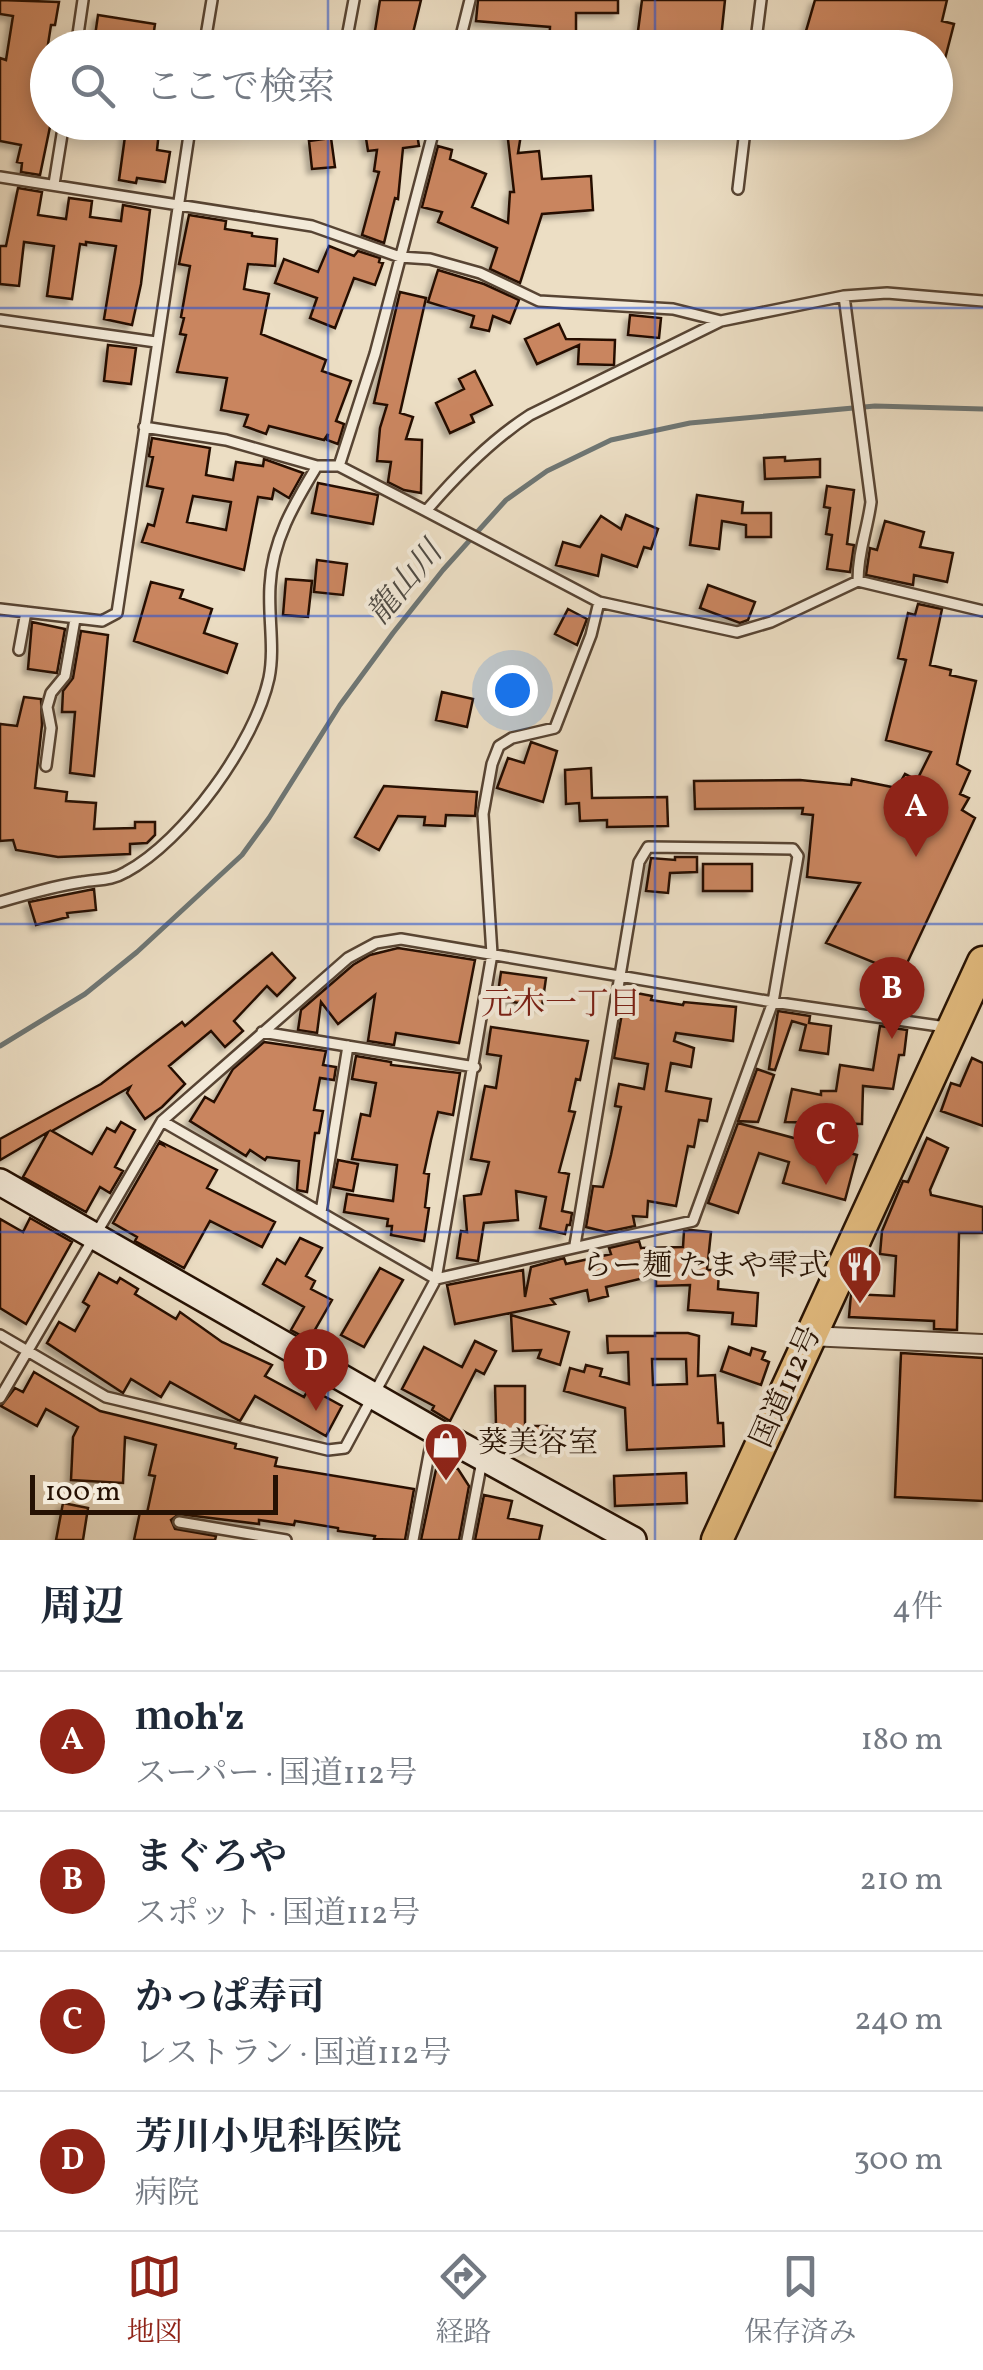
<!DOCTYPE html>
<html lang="ja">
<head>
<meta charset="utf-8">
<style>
	:root { --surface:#fff; --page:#f6f6f7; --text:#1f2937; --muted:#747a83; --line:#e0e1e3; --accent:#8f2418 }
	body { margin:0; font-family:Vollkorn,"Noto Serif JP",serif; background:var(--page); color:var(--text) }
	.scale { position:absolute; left:30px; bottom:25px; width:248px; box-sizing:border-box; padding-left:10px; border:5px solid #251103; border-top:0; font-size:28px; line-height:35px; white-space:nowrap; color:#251103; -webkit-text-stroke:8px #f3ead9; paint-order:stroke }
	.you { position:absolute; left:512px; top:690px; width:35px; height:35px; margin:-25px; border:8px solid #fff; border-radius:50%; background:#1a73e8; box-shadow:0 0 0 15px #1a73e833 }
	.badge { display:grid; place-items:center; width:65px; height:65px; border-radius:50%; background:var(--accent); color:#fff; font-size:32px; font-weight:700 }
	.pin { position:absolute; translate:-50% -82px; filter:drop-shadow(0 2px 5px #0008) }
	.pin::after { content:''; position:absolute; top:52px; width:35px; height:30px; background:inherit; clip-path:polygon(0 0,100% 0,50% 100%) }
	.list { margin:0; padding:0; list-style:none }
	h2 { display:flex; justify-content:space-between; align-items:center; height:130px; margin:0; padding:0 40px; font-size:42px }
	h2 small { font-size:32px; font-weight:400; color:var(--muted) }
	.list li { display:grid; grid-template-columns:65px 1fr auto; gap:30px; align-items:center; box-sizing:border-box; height:140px; padding:0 40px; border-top:2px solid var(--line) }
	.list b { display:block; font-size:38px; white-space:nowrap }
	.list p { margin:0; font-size:32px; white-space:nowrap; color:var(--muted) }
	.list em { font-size:32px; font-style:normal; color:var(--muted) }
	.icon { flex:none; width:55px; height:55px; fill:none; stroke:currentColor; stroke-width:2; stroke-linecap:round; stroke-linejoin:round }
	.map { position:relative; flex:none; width:983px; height:1540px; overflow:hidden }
	.search { position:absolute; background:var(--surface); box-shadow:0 5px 15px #0003; left:30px; right:30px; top:30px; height:110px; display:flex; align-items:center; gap:25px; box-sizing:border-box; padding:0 35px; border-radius:55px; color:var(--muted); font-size:38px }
	.sheet { height:690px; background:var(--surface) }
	nav { display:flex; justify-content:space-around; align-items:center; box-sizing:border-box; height:140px; border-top:2px solid var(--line); background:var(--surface); font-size:28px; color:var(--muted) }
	nav a { display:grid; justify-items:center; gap:5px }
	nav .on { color:var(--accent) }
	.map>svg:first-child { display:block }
</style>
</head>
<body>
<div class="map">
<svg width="983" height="1540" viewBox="0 0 983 1540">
	<defs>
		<filter id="shadow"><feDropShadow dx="-4.5" dy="4.5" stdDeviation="2.5" flood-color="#0004"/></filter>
	</defs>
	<rect width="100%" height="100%" fill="#ecdec4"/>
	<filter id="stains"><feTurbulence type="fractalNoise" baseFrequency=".002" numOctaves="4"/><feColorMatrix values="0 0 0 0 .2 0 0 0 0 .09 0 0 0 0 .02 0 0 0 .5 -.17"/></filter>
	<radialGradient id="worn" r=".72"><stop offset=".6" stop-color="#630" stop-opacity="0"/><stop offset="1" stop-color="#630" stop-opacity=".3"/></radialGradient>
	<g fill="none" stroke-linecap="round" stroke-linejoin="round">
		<path stroke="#6e7674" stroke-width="5" d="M 0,1046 L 85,994 L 137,952 L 242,855 L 269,818 L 340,705 L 393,633 L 443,570 L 506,500 L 547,471 L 611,440 L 690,423 L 875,406 L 983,409"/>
	</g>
	<path fill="#c9855e" stroke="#251103" stroke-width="2.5" fill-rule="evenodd" filter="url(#shadow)" d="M 0,0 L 59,2 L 55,25 L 51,25 L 44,70 L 48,70 L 48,122 L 51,122 L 40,175 L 21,172 L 22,163 L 17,162 L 21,145 L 0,141 L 0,58 L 6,60 L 13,16 L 0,14 Z
		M 380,0 L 421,0 L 412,37 L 375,31 Z
		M 478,0 L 618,0 L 618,13 L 576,13 L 576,48 L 549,48 L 550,27 L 476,21 Z
		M 642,0 L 725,0 L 720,48 L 680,48 L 681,36 L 638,31 Z
		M 815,0 L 947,0 L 942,21 L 954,24 L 940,78 L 936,78 L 936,48 L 837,48 L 804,38 Z
		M 98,15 L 155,24 L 154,31 L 197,41 L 196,48 L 160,48 L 95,36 Z
		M 239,32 L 286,42 L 286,48 L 236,48 Z
		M 127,122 L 160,122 L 157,150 L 170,152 L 165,182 L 137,178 L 136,183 L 119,180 Z
		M 415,122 L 419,146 L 403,148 L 398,199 L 395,198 L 384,243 L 362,235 L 379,172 L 374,171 L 377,150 L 368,151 L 365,132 L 385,126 Z
		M 506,122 L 523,122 L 518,153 L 539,151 L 542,179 L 591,176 L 593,210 L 542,214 L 520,283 L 490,269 L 497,248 L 438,222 L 442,212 L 422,207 L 438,146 L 452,150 L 450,159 L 486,174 L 472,207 L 508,223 L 510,192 L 514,192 Z
		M 331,138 L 335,167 L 312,169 L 309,141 Z
		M 18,188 L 42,192 L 38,215 L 66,219 L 69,198 L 92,201 L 90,217 L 121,221 L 123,205 L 150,210 L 141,284 L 132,325 L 104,319 L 116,246 L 86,242 L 86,245 L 80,244 L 72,299 L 47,296 L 54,246 L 24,242 L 19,286 L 0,284 L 0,246 L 6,246 Z
		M 189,215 L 226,221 L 225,229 L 252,233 L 252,236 L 277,239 L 275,266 L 248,264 L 244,289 L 269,294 L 261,334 L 326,360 L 322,371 L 351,381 L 336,421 L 344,424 L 338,444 L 327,440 L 328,434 L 324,440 L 269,426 L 266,434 L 244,426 L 248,415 L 221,410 L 227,378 L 177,372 L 186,335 L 180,334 L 184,318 L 181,317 L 190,266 L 179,264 Z
		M 329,246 L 354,256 L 358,251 L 380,258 L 379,262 L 383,263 L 375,285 L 354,278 L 335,328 L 310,318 L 317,298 L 275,283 L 284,259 L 318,272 Z
		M 438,270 L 484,284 L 519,300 L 510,323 L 493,316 L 489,331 L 471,327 L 474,316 L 428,302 Z
		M 400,292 L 426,298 L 400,413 L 413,417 L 406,439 L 422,440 L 421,493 L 404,490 L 388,482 L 391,462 L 377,461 L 380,428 L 387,405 L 374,403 Z
		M 630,315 L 661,318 L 659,338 L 628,335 Z
		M 559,324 L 566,339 L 615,340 L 614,365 L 578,364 L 579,345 L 537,364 L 525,339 Z
		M 108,345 L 136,348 L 131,384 L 104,381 Z
		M 475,371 L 492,405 L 471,415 L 474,422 L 450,433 L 436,403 L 464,389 L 459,379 Z
		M 152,438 L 210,448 L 206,475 L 233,480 L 236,462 L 263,466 L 264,459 L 303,473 L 289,498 L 274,489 L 272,499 L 258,497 L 244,570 L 142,542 L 148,524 L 154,526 L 163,489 L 147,486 L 153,457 L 149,456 ZM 193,496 L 231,502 L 226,530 L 187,522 Z
		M 785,457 L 785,461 L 820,459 L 820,477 L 765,479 L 764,458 Z
		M 318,483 L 378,495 L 373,524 L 312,513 Z
		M 827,486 L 854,490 L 847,544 L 854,545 L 850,572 L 827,569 L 832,535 L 826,534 L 830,508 L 824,507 Z
		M 697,495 L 743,502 L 742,513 L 771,513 L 771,537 L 746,537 L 746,525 L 722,521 L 719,549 L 690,545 Z
		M 626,515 L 658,529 L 651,549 L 644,547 L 637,567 L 602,555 L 598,576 L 556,565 L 563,542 L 580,547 L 601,516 L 621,529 Z
		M 885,521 L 924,532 L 920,547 L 953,553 L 947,582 L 914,575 L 913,585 L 866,575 L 870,548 L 877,550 Z
		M 317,560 L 347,564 L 343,595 L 314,592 Z
		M 286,579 L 312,581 L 308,617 L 283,615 Z
		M 151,582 L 183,590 L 180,598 L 212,609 L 204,633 L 237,644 L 227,673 L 134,641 Z
		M 708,585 L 755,602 L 748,620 L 740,623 L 700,608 Z
		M 918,604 L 942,609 L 930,665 L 951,670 L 950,675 L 976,681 L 957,764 L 970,771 L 960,794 L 969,798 L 962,810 L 975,818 L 902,974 L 826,943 L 860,883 L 807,877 L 813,815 L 802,814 L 803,808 L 695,809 L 694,781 L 800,780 L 851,785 L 852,779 L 897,788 L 905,774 L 917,780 L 931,752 L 886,740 L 906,660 L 898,658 L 908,613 L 915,615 Z
		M 568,609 L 587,619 L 577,645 L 555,634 Z
		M 32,622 L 65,629 L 57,673 L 28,669 Z
		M 81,631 L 108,635 L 94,776 L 70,773 L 75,712 L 62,712 L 63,691 L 73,678 Z
		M 442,692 L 473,699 L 467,727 L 436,720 Z
		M 24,697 L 41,699 L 42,725 L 35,788 L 67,792 L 66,801 L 96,803 L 94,829 L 135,828 L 135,822 L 155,822 L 155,835 L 147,843 L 130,844 L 130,854 L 58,857 L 16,850 L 13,840 L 0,841 L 0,724 L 17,726 Z
		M 531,742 L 557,751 L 543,802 L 497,788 L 508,758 L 524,763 Z
		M 591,768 L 592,798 L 667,797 L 668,826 L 607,827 L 607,820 L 580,821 L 579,803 L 566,804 L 565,770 Z
		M 384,786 L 477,792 L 475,816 L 446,815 L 445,826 L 424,825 L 425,817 L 398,816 L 379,850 L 355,837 Z
		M 675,857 L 697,857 L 697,872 L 670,873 L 668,893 L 646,891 L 651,858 L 675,860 Z
		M 703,864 L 752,864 L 752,891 L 703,891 Z
		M 94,889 L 96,910 L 67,913 L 68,917 L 36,925 L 29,902 Z
		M 398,948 L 475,960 L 459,1043 L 396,1033 L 394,1045 L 368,1041 L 375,995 L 338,1024 L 321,1002 L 317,1033 L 298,1030 L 301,1010 L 353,965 L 370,955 Z
		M 272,953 L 295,978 L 277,996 L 267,986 L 234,1021 L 243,1031 L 225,1047 L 211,1031 L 169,1066 L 185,1084 L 162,1107 L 145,1119 L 127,1093 L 130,1087 L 52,1131 L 92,1154 L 107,1128 L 115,1132 L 121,1122 L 135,1130 L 115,1167 L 123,1171 L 110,1193 L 100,1187 L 86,1212 L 23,1177 L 48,1132 L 0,1160 L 0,1139 L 101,1084 L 182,1022 L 185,1026 Z
		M 501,972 L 546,978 L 542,1006 L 497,1000 Z
		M 626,991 L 652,996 L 651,1000 L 683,1005 L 684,1002 L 736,1007 L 733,1041 L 676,1033 L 674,1041 L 694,1048 L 691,1067 L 671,1063 L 666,1091 L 711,1099 L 707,1121 L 699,1120 L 694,1147 L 688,1146 L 676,1206 L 648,1201 L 647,1217 L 633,1216 L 635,1226 L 606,1232 L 586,1227 L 593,1186 L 603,1187 L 611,1155 L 621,1107 L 615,1106 L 619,1084 L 644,1089 L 648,1064 L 614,1058 Z
		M 778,1011 L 810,1016 L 809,1023 L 831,1026 L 828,1054 L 800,1050 L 806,1025 L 792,1021 L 775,1070 L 769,1069 Z
		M 880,1026 L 907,1030 L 904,1055 L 899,1055 L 893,1089 L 863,1086 L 862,1124 L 785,1122 L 792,1089 L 821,1095 L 821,1091 L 836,1091 L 840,1065 L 873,1070 Z
		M 491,1027 L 588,1041 L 580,1080 L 576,1079 L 569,1111 L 575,1112 L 559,1172 L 569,1174 L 562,1211 L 572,1213 L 570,1225 L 567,1225 L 565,1234 L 540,1228 L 546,1197 L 516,1191 L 518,1220 L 484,1223 L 478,1261 L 457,1258 L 461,1231 L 467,1232 L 464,1196 L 481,1194 L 489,1162 L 471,1159 L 485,1086 L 496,1088 L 501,1056 L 487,1054 Z
		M 264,1042 L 326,1051 L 323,1065 L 336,1067 L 334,1080 L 320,1078 L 314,1110 L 323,1111 L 319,1133 L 315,1133 L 307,1192 L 297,1190 L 299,1161 L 267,1157 L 265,1160 L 250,1150 L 246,1156 L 190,1121 L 205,1097 L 214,1102 L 233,1069 Z
		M 356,1056 L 391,1062 L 391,1065 L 460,1073 L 453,1115 L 438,1112 L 431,1140 L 424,1173 L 429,1174 L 425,1207 L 429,1208 L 424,1241 L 391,1235 L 392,1226 L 387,1226 L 388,1219 L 344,1212 L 347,1194 L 393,1201 L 397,1165 L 352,1159 L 361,1114 L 370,1116 L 376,1083 L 352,1079 Z
		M 972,1058 L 983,1063 L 983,1126 L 941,1111 L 951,1083 L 960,1086 Z
		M 757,1069 L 774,1075 L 758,1122 L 738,1121 Z
		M 738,1123 L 857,1155 L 845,1200 L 783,1183 L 789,1162 L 759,1153 L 738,1213 L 708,1203 Z
		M 927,1138 L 948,1148 L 930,1190 L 931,1195 L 983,1207 L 983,1233 L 959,1233 L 957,1330 L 934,1329 L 934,1321 L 849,1317 L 851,1294 L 894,1296 L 896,1256 L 880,1254 L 882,1231 L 903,1181 L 908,1182 Z
		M 161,1142 L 217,1170 L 207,1188 L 275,1222 L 262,1247 L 210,1221 L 184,1268 L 135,1241 L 137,1237 L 113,1223 L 159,1143 L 163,1145 Z
		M 338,1160 L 358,1164 L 353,1191 L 333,1187 Z
		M 30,1218 L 72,1242 L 26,1324 L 0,1308 L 0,1219 L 23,1232 Z
		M 691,1230 L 711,1232 L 707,1270 L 719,1270 L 718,1289 L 758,1293 L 756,1326 L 732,1324 L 733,1313 L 688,1310 L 690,1285 L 656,1286 L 656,1275 L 606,1287 L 608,1296 L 589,1301 L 587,1290 L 551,1299 L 555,1304 L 455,1324 L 447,1285 L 523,1270 L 525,1297 L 531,1267 L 564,1258 L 566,1264 L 611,1254 L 609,1248 L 639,1241 L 641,1248 L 683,1247 L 684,1231 Z
		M 300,1238 L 322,1248 L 306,1276 L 315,1281 L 311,1289 L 332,1300 L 309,1340 L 291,1330 L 304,1307 L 263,1284 L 277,1259 L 285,1264 Z
		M 380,1268 L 403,1280 L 364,1347 L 341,1335 Z
		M 99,1273 L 117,1283 L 120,1278 L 138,1289 L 135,1294 L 176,1319 L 180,1312 L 222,1342 L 272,1365 L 265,1376 L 304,1397 L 309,1388 L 342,1406 L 326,1436 L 255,1396 L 240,1421 L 170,1382 L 161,1397 L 131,1379 L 123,1393 L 47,1343 L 59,1322 L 75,1331 L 89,1306 L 83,1302 Z
		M 511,1315 L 569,1332 L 560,1365 L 538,1358 L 541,1350 L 513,1351 Z
		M 655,1333 L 688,1333 L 699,1336 L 698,1376 L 715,1375 L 718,1423 L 723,1423 L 724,1446 L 627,1450 L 625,1408 L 564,1391 L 570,1368 L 584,1372 L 586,1365 L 602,1369 L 600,1376 L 629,1384 L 628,1352 L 608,1353 L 607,1336 L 655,1336 ZM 652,1359 L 686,1359 L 687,1384 L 653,1385 Z
		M 475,1341 L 496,1351 L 484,1374 L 476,1370 L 450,1421 L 432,1410 L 434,1406 L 402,1389 L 424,1347 L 462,1367 Z
		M 729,1347 L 750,1355 L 752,1348 L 765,1352 L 762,1359 L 769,1362 L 761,1385 L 721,1371 Z
		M 901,1353 L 983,1358 L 983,1501 L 895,1497 Z
		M 34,1372 L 100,1411 L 236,1444 L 235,1448 L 277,1458 L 275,1466 L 414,1489 L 405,1540 L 374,1539 L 375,1536 L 338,1531 L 338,1528 L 295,1521 L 294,1525 L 259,1520 L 259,1524 L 179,1514 L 171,1520 L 175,1529 L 216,1536 L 215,1540 L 134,1540 L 140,1512 L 147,1513 L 155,1476 L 149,1475 L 156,1445 L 125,1437 L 123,1483 L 71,1480 L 73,1437 L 78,1427 L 46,1409 L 37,1426 L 1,1406 L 15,1388 L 23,1392 Z
		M 495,1386 L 525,1386 L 525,1426 L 554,1426 L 555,1449 L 502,1449 L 491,1443 L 492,1425 L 496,1425 Z
		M 437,1465 L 458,1469 L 469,1486 L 459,1540 L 421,1540 Z
		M 686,1473 L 687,1503 L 615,1506 L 614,1476 Z
		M 484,1495 L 512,1501 L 508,1518 L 542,1526 L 539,1540 L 475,1540 Z
		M 63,1503 L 88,1508 L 83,1540 L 56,1540 Z"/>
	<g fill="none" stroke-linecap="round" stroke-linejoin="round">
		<defs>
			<path id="lane" d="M 76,48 L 83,0
				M 204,48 L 212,0
				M 345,48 L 354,0
				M 458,48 L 470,0
				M 755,48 L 761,0
				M 336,122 L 341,131 L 372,122
				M 0,177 L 312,226 L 400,257 L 430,259 L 480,273 L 539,301 L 673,309 L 721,321
				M 54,184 L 64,122
				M 738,189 L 746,122
				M 0,320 L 156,342
				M 144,427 L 226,440 L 317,466
				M 339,466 L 426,511 C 457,475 490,441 530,415 L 721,321 L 844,296
				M 426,511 L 599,602 L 737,632 L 771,622 L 858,581 L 983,611
				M 858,581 C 858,551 867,532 871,502 L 844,296 L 887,293 L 983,301
				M 0,609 L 102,621 L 117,613 L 191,122
				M 19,650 L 26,612
				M 46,766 L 51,728 L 47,707 L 51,693 L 65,676 L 75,619
				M 0,902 C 27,894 54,886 82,882 C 98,879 111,881 126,872 C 184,841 255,743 269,678 C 275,648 268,617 270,586 C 272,541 294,504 317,466 L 339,466 L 375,354 L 436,122
				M 262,1032 L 475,1067
				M 162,1121 L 436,1279 L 693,1221 L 773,1002 L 798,856 L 793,849 L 648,847 L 639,862 L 575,1245
				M 321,1212 L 348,1046
				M 0,1335 L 106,1397 L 328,1450 L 345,1448 L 436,1279 L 492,954 L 483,814 L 492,764 L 499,746 L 512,738 L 555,728 L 591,635 L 599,602
				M 0,1398 L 162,1121 L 348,958 L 376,943 L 401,939 L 773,1002 L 946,1027
				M 179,1522 L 286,1540
				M 413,1540 L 433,1433
				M 467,1540 L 482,1461"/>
			<path id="street" d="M 809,1336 L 983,1344"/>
			<path id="secondary" d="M 0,1182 L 433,1430 L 633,1540"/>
			<path id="highway" d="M 717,1540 L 983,962"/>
		</defs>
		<use href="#lane" stroke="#574433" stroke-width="14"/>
		<use href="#street" stroke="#574433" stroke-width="22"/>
		<use href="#secondary" stroke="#251103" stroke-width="30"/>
		<use href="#highway" stroke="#251103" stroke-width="35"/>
		<use href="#lane" stroke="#f3ead9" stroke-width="9"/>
		<use href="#street" stroke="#f3ead9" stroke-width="18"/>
		<use href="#secondary" stroke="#f3ead9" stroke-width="25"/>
		<use href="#highway" stroke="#e6bf82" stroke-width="30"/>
	</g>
	<path fill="none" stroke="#1d4ed8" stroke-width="2.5" stroke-opacity="0.55" d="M 328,0 L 328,48M 655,0 L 655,48M 328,122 L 328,1540M 655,122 L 655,1540M 0,308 L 983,308M 0,616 L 983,616M 0,924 L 983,924M 0,1232 L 983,1232"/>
	<defs>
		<symbol id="restaurant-pin" viewBox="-11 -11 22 30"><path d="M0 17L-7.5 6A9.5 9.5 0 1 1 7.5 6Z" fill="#8f2418" stroke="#f3ead9"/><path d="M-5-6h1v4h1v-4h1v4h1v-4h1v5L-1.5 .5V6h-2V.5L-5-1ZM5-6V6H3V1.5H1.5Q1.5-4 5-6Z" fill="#fff"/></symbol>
		<symbol id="shop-pin" viewBox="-11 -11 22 30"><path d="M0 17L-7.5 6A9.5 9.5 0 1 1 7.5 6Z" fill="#8f2418" stroke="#f3ead9"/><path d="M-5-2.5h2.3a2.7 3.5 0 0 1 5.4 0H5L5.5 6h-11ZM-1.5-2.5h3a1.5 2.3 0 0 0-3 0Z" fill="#fff"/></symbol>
	</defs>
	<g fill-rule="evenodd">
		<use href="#restaurant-pin" x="835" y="1242" width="50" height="68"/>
		<use href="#shop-pin" x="421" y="1419" width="50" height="68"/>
	</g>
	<g text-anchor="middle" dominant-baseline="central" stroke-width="8" stroke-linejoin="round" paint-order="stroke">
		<g font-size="30" fill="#251103" stroke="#f3ead9" text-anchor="end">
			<text x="828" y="1267">らー麺 たまや雫式</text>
			<text x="478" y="1444" text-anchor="start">葵美容室</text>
		</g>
		<g font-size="30" fill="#251103" stroke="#f3ead9">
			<text transform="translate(787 1387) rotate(-66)">国道112号</text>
		</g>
		<g font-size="32" font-style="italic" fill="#504c45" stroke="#f3ead9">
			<text transform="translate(406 584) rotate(-50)">龍山川</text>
		</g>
		<g font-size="32" fill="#7a1f14" stroke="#f3ead9">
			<text x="561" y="1006">元木一丁目</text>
		</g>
	</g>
	<rect width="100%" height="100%" filter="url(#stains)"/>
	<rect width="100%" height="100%" fill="url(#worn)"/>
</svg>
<div class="scale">100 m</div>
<div class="you"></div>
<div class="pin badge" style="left:916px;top:857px">A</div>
<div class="pin badge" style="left:892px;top:1039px">B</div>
<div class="pin badge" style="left:826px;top:1185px">C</div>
<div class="pin badge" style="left:316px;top:1411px">D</div>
<div class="search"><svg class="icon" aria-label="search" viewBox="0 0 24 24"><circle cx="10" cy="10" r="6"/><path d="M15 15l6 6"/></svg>ここで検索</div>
</div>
<section class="sheet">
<h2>周辺<small>4件</small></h2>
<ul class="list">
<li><span class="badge">A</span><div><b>ｍoh'z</b><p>スーパー · 国道112号</p></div><em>180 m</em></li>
<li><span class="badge">B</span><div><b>まぐろや</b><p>スポット · 国道112号</p></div><em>210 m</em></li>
<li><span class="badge">C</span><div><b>かっぱ寿司</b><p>レストラン · 国道112号</p></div><em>240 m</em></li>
<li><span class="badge">D</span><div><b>芳川小児科医院</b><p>病院</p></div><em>300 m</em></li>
</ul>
</section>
<nav>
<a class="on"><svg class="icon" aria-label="map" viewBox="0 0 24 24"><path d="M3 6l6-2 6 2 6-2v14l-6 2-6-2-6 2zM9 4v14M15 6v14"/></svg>地図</a>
<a><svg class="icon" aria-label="directions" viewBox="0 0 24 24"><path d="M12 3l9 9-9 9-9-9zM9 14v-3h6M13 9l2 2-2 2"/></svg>経路</a>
<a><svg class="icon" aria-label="saved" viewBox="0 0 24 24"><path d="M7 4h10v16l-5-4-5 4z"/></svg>保存済み</a>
</nav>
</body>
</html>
